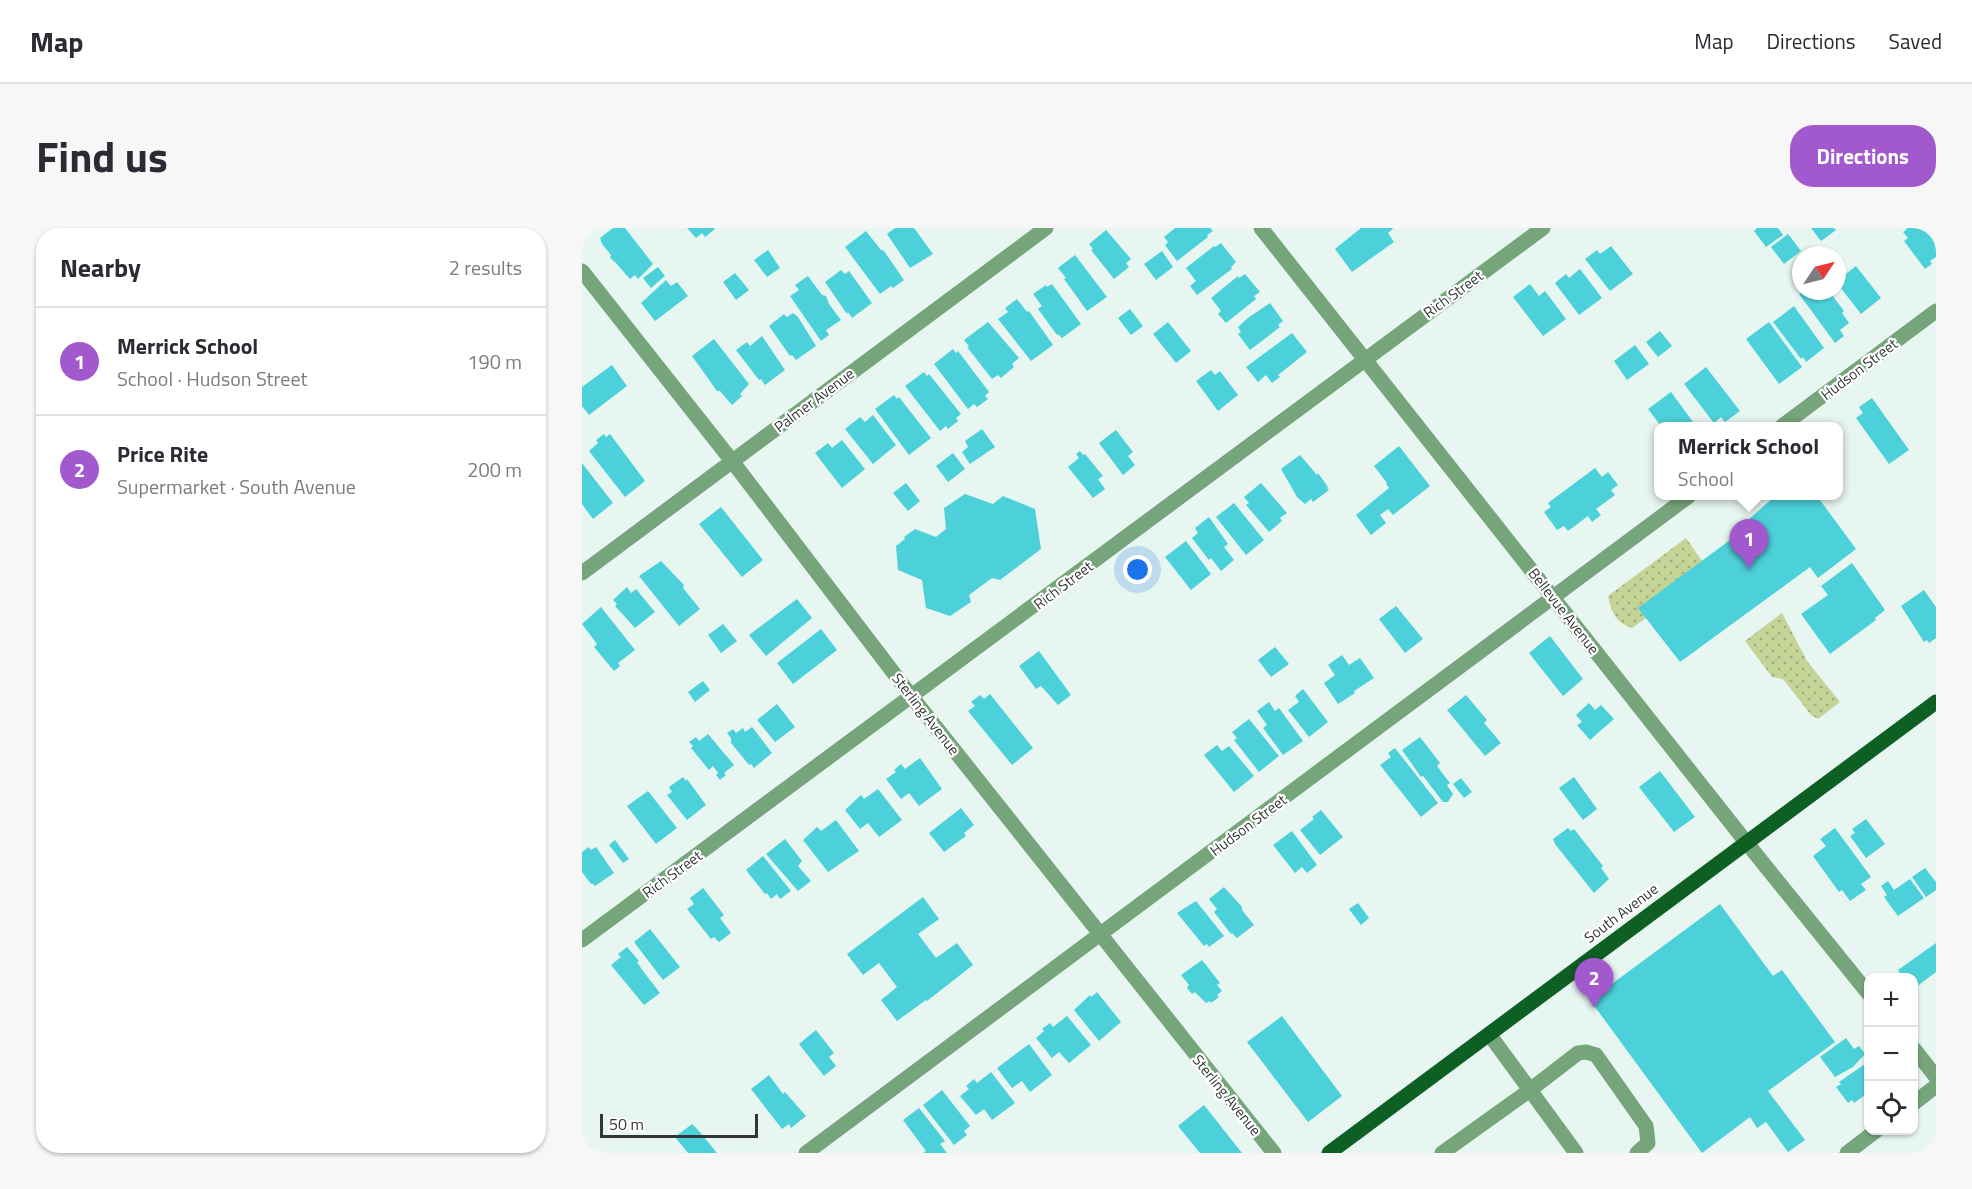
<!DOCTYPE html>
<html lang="en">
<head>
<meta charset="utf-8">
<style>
	:root { --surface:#fff; --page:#f7f7f7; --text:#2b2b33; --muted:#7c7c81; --line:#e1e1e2; --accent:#a159cd }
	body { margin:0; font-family:"Titillium Web",sans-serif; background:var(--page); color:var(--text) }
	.controls { position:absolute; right:18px; bottom:18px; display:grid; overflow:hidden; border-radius:12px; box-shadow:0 2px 4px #0004 }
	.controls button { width:54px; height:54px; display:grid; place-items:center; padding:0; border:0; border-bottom:2px solid var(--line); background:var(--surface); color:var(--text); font:30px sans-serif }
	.compass { position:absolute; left:1210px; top:18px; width:54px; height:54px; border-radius:50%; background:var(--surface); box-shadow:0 2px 4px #0004; rotate:55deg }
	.scale { position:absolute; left:18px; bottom:15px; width:158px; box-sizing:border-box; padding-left:6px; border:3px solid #323735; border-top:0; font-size:16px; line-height:21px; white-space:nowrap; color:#323735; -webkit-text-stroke:4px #fff; paint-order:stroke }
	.you { position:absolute; left:556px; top:342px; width:21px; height:21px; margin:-15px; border:4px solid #fff; border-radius:50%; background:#1a73e8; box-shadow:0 0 0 9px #1a73e833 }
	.badge { display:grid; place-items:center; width:39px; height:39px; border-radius:50%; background:var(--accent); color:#fff; font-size:20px; font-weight:700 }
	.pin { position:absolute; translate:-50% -50px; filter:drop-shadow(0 2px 3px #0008) }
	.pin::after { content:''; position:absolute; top:32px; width:21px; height:18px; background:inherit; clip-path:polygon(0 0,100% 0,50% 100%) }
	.popup { position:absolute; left:1072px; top:194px; width:189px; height:78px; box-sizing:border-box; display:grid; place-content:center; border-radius:12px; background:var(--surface); filter:drop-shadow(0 2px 4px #0005); font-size:20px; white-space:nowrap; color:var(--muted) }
	.popup b { font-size:22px; color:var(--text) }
	.popup::after { content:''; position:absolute; left:50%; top:100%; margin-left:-12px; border:12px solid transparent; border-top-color:var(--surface) }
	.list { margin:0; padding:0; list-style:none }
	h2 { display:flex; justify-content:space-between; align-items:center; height:78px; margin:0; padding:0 24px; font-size:26px }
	h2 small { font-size:20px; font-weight:400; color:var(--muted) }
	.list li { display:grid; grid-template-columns:39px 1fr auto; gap:18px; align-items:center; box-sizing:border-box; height:108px; padding:0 24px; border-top:2px solid var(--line) }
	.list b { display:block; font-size:22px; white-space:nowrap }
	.list p { margin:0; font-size:20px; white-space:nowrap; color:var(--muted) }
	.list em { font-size:20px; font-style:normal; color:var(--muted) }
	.icon { flex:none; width:33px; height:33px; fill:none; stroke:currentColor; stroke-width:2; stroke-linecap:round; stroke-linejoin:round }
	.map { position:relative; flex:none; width:1354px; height:925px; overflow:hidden; border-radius:24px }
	header { display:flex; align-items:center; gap:36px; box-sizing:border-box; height:84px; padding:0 30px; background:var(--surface); border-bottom:2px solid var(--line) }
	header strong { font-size:28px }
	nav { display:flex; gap:33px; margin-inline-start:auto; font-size:21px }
	.intro { display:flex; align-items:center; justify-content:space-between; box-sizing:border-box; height:144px; padding:0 36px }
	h1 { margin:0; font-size:42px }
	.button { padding:15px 27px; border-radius:24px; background:var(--accent); color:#fff; font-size:21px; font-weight:700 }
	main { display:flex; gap:36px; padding:0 36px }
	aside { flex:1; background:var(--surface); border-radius:24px; box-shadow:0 2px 4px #0004 }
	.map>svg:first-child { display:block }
</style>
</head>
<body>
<header>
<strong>Map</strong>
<nav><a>Map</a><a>Directions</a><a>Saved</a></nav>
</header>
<div class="intro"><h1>Find us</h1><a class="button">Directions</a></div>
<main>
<aside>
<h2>Nearby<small>2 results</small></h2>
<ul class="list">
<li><span class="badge">1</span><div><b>Merrick School</b><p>School · Hudson Street</p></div><em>190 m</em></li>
<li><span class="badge">2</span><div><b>Price Rite</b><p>Supermarket · South Avenue</p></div><em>200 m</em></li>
</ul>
</aside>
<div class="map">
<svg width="1354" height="925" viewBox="0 0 1354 925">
	<defs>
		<pattern id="park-dots" width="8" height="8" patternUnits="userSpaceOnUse" patternTransform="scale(1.5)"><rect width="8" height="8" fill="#c4d496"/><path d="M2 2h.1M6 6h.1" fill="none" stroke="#a0ad7b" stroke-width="1.8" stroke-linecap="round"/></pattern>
	</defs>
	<rect width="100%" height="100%" fill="#e8f6f1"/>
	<path fill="url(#park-dots)" d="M 1104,310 L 1120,333 L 1064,390 L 1050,400 C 1033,394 1030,385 1026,368 Z
		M 1200,385 L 1225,433 L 1258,474 L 1236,491 L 1229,487 L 1201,451 L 1190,449 L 1163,413 Z"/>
	<path fill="#4cd1da" d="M 31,0 L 43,0 L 71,36 L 56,51 L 53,47 L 48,51 L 34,35 L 28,30 L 29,27 L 20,16 L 18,10 Z
		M 105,0 L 132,0 L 133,1 L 123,9 L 120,5 L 114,10 Z
		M 313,0 L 332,0 L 351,26 L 328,40 L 305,6 Z
		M 593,0 L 628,0 L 631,3 L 625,7 L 626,9 L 595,33 L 583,17 L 586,14 L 582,9 Z
		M 779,0 L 810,0 L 811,1 L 806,5 L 812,14 L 770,44 L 753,21 Z
		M 1175,0 L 1196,0 L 1201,7 L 1184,19 L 1172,3 Z
		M 1229,0 L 1252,0 L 1254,2 L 1239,13 Z
		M 1324,0 L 1348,0 L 1354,9 L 1354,29 L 1348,33 L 1350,36 L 1343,41 L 1322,13 L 1326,10 L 1321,4 L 1325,1 Z
		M 524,2 L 549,31 L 544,35 L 547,39 L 532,51 L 509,22 L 511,21 L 507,16 Z
		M 284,3 L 299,22 L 302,23 L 322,52 L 311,60 L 309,58 L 298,66 L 263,19 Z
		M 1206,6 L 1219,23 L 1202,36 L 1189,19 Z
		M 639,15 L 654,34 L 649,39 L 650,41 L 615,67 L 608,58 L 614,53 L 604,40 L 632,18 L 633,19 Z
		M 1029,18 L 1051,46 L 1028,63 L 1003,31 L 1015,22 L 1018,26 Z
		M 186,22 L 198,40 L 185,49 L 172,32 Z
		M 580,23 L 591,39 L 574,52 L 562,36 Z
		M 493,27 L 525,69 L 505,83 L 482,51 L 484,50 L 476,40 Z
		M 1274,38 L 1299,70 L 1279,86 L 1255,55 L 1255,53 Z
		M 76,39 L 83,48 L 69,60 L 61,50 Z
		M 998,41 L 1020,70 L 997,87 L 973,55 L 984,46 L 987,50 Z
		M 259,42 L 263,46 L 267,43 L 290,75 L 270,90 L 266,84 L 265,86 L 243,54 Z
		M 153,45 L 167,62 L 154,72 L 141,54 Z
		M 663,46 L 678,64 L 672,68 L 674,71 L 644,95 L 636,86 L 639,83 L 629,70 L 656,48 L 657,50 Z
		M 226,48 L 240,67 L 244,68 L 247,76 L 259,92 L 244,102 L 247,107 L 239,113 L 208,68 L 217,62 L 213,57 Z
		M 84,52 L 89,58 L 95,54 L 106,68 L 73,93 L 59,75 Z
		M 470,56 L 499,96 L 480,110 L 476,106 L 475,107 L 456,81 L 460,78 L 451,66 L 464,57 L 465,59 Z
		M 948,56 L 957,68 L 963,63 L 984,91 L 961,108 L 931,69 Z
		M 1222,63 L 1247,63 L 1262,83 L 1260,85 L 1267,95 L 1258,102 L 1262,108 L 1253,115 L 1217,66 Z
		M 435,71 L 445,84 L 447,83 L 471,117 L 449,133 L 416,91 L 426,84 L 423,80 Z
		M 688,75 L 701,93 L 696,97 L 698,99 L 668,122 L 656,106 L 659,104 L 656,99 L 666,90 Z
		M 1212,78 L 1242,120 L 1224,134 L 1221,129 L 1219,131 L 1191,94 Z
		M 548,81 L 561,98 L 549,107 L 536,90 Z
		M 211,85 L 216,89 L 234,118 L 214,132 L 210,127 L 208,128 L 187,98 L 202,86 L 205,89 Z
		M 406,94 L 437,130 L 430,136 L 432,139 L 419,150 L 416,147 L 410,151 L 385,119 L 387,118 L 382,112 Z
		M 586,94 L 609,123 L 594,135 L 571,106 Z
		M 1187,94 L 1220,139 L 1197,156 L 1164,111 Z
		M 1078,103 L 1090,118 L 1076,129 L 1064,114 Z
		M 710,105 L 725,124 L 696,147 L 698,149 L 690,155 L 684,147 L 676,154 L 664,139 Z
		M 180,108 L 203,142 L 183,157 L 179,151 L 177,152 L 154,122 L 165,114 L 168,118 Z
		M 132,111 L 167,156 L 158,166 L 160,168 L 150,177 L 138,163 L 135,163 L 110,128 Z
		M 1053,117 L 1067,136 L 1045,152 L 1032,133 Z
		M 371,121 L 374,125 L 376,123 L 407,164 L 403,168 L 406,171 L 395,179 L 392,176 L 386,181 L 352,136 Z
		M 30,137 L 45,158 L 7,187 L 0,178 L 0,159 Z
		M 1124,139 L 1158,183 L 1143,194 L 1139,189 L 1132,195 L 1102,156 Z
		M 629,142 L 633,147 L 638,143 L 656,167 L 636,183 L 614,153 Z
		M 342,144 L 345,148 L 347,146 L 379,186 L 374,190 L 376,193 L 366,201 L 364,198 L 358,203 L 323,158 Z
		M 1089,164 L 1114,198 L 1079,198 L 1066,181 Z
		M 312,167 L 315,171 L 317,169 L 349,210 L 327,227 L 293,181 Z
		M 1290,170 L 1327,222 L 1307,236 L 1274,190 L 1281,185 L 1277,179 Z
		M 291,187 L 314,217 L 291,236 L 263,201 L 278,189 L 283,194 Z
		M 400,201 L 413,219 L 388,236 L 380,224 L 386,219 L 383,213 Z
		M 534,202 L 551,224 L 546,228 L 553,237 L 541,247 L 517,215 Z
		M 22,206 L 24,209 L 28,206 L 63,253 L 43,269 L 7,223 L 16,215 L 14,212 Z
		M 260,212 L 283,241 L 260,260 L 233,225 L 246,215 L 250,220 Z
		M 817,218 L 848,258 L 811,287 L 806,281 L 798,287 L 804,295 L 789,307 L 774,287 L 807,260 L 804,256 L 805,255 L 792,238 Z
		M 498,223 L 501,227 L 503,226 L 521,248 L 516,251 L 523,261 L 511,270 L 486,239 L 497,230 L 494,226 Z
		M 371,225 L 383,241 L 366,254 L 354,238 Z
		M 718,227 L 735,247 L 736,245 L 746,259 L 745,260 L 747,262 L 731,274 L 729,271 L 723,276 L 715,269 L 699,241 Z
		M 0,235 L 31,275 L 11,291 L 0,276 Z
		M 1013,240 L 1020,249 L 1026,244 L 1036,257 L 1029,262 L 1033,267 L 1014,281 L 1019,287 L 1010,294 L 1006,288 L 986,303 L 982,298 L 975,302 L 962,284 L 969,279 L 966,275 Z
		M 324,255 L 338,273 L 326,283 L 311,265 Z
		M 679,255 L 705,285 L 698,290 L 700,293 L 687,304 L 664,277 L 667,275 L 662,269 Z
		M 383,266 L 411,276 L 421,268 L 453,281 L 459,321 L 418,352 L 410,350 L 387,367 L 389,374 L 368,388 L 344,380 L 340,352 L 316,342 L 314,318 L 323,311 L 322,309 L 333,301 L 354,309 L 364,301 L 362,280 Z
		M 1193,268 L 1235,268 L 1274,321 L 1236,350 L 1228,339 L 1098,434 L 1056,380 L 1167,298 L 1164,294 Z
		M 652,275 L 682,312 L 664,327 L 634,289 Z
		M 139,279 L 181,332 L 160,349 L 117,296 Z
		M 627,289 L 646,316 L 642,319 L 652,332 L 639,343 L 629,330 L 627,332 L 610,310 L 616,305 L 613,300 Z
		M 604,313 L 629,346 L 609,362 L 583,329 Z
		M 79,333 L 102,357 L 101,360 L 118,381 L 97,398 L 57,348 Z
		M 1270,335 L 1303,382 L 1293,390 L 1294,392 L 1248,426 L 1219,386 L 1246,367 L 1239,358 Z
		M 45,359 L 49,365 L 54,361 L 73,384 L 53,400 L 33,378 L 35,376 L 31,372 Z
		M 1342,362 L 1354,379 L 1354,410 L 1347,415 L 1345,412 L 1342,414 L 1319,378 Z
		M 215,371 L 230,390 L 184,428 L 167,407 Z
		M 814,378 L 841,411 L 823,425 L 797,391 Z
		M 19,379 L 53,422 L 36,435 L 38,438 L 32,443 L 12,419 L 15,416 L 0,396 Z
		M 141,396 L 155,413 L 139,425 L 126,407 Z
		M 239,401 L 255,422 L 211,456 L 195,435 Z
		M 968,408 L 1001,451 L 981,468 L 947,425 Z
		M 693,419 L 707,436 L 689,449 L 676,432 Z
		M 457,423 L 489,467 L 476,477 L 459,458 L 454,461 L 437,438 Z
		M 760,427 L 767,437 L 778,430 L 792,450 L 772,463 L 773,465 L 756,476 L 742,455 L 753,447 L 746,437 Z
		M 121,453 L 128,462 L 113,474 L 106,464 Z
		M 721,461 L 746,494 L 727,509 L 706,482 L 717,474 L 713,468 Z
		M 408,466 L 451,520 L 430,537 L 386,483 L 393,478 L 389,474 L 398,467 L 402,471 Z
		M 884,467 L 905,492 L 902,495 L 919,515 L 903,528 L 865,482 Z
		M 687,474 L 693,483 L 697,480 L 721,513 L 701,527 L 681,500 L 685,497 L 675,483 Z
		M 1007,475 L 1013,482 L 1019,477 L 1032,491 L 1008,512 L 995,497 L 1000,494 L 994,487 Z
		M 195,476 L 213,499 L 193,514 L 175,492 Z
		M 667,491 L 697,528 L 677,544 L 652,512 L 655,510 L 650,504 Z
		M 170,499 L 190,525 L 172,540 L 169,536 L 167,537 L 149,515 L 149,510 L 145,505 L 151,501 L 154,505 L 161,500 L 163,504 Z
		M 126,506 L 152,537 L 142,545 L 144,547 L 138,552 L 134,547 L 136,545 L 131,538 L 127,542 L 109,520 L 111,518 L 107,514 L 114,509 L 117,513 Z
		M 838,509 L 858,535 L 855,538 L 868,555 L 865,557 L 871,566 L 866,574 L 861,574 L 841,548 L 839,549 L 820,522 Z
		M 635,517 L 640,523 L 647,518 L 672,548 L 652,564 L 622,527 Z
		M 813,520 L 856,575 L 839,589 L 798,537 L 809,529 L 806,525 Z
		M 338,530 L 360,561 L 337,578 L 327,565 L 319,571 L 304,551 L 314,544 L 312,542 L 319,536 L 323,541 Z
		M 1078,543 L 1113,589 L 1092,604 L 1057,559 Z
		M 101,549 L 104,553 L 105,551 L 124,577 L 105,592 L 85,567 L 90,564 L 87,559 Z
		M 992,549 L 1015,581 L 1001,592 L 977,560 Z
		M 879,550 L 890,564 L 882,570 L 871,556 Z
		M 296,561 L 320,592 L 297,609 L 286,595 L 278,601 L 263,582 L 279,567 L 282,571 Z
		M 66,563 L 95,600 L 74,616 L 45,578 Z
		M 379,580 L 392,597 L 382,605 L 384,608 L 362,624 L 347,605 Z
		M 739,582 L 761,609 L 738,627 L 718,602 L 732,591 L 730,589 Z
		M 1284,591 L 1303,616 L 1284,630 L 1268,608 L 1273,605 L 1270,601 Z
		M 254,592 L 277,623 L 246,644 L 221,612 L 235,599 L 239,603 Z
		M 986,600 L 989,603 L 992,601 L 1021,638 L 1019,640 L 1027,651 L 1012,665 L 973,616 L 971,611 Z
		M 1253,600 L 1289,649 L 1279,656 L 1284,662 L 1268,673 L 1260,662 L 1257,664 L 1231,628 L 1244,618 L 1238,611 Z
		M 710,603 L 735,637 L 725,645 L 720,639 L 713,645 L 691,617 Z
		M 203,611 L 220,633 L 216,638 L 229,653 L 216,663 L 184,626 Z
		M 33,612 L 47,631 L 41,635 L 27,617 Z
		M 7,619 L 9,622 L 14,619 L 32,645 L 13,658 L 10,655 L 9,656 L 0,644 L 0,624 Z
		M 181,628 L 209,663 L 198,671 L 195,666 L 189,671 L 185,665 L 183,666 L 164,642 Z
		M 1343,640 L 1354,654 L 1354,662 L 1344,669 L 1330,649 Z
		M 1328,651 L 1342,670 L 1316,688 L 1302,669 L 1305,667 L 1299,658 L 1306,653 L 1312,662 Z
		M 642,659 L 660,679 L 660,682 L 672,697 L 655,710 L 650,705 L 649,706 L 632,684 L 635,681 L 627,671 Z
		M 121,660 L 142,687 L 138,690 L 149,705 L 137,714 L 132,709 L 129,711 L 105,681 L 112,676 L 108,670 Z
		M 341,669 L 357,691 L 336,706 L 354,730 L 375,715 L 391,737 L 345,773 L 344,772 L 315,793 L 299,772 L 315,759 L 297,735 L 281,747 L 265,726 Z
		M 614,673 L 642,708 L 627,719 L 625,716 L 622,718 L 595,685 Z
		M 776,675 L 787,690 L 779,697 L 767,681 Z
		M 1138,676 L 1191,748 L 1200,742 L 1253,814 L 1186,863 L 1223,912 L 1206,924 L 1184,894 L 1175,900 L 1168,889 L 1120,925 L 1008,772 Z
		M 68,701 L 98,739 L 81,752 L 52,714 Z
		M 1354,715 L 1354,744 L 1334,759 L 1332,755 L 1332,750 L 1322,750 L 1316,742 Z
		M 45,719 L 57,733 L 55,734 L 61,743 L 78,765 L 62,777 L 29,737 L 39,729 L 36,726 Z
		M 620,732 L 638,755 L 635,757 L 640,763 L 635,767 L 637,769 L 629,775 L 628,773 L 624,775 L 613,764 L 610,766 L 605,760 L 607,757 L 599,747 Z
		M 515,764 L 539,794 L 517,813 L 492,782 L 508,767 L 509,769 Z
		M 485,788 L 509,817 L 487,835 L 477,824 L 470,830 L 454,810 L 462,803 L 460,801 L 468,795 L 471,799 Z
		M 700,788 L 760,868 L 726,894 L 665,814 Z
		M 234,802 L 252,825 L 247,829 L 254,838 L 242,848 L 217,816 Z
		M 1264,810 L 1272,821 L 1277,818 L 1283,826 L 1271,839 L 1253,849 L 1238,829 Z
		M 447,816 L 470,847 L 448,864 L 440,853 L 430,860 L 415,840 Z
		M 1283,836 L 1286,840 L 1286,865 L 1272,875 L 1270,872 L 1266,875 L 1254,859 L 1259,856 L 1257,854 Z
		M 409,844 L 433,875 L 410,892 L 402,881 L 394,887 L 378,868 L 387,861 L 384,858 L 392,851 L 395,855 Z
		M 187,847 L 201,866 L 203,864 L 224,888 L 209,900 L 207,896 L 200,901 L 169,861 Z
		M 360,862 L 388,898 L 382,903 L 385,907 L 372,917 L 341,877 Z
		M 622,877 L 660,925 L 618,925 L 596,898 Z
		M 337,880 L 363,913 L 358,916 L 365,925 L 341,925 L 344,923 L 321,892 Z
		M 110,896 L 117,903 L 135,925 L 106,925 L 93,909 Z"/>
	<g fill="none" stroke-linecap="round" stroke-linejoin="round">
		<path stroke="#77a57b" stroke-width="15" d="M 679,0 L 1164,614 L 1286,765
			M 0,43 L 150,233 L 330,469 L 692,925
			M 1200,198 L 1354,83
			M 0,345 L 464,0
			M 0,712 L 961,0
			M 1332,821 L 1354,849
			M 1332,875 L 1354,858
			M 224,925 L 1107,268
			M 860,925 L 948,862 L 907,806
			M 994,925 L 948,862 L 996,825 L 1004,824 L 1014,827 L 1064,898 L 1066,915 L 1055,925
			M 1265,925 L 1295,902"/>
		<path stroke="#0e5f23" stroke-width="15" d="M 747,925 L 1354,474"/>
	</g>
	<g text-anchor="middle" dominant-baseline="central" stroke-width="4.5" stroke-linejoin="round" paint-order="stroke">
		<g font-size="15" fill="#323735" stroke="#fff">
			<text transform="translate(871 66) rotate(-36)">Rich Street</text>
			<text transform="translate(1277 141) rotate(-37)">Hudson Street</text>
			<text transform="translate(232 172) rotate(-37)">Palmer Avenue</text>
			<text transform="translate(481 357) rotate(-37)">Rich Street</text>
			<text transform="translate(982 383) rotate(52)">Bellevue Avenue</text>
			<text transform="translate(344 486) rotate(52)">Sterling Avenue</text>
			<text transform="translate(666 597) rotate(-37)">Hudson Street</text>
			<text transform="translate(90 646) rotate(-36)">Rich Street</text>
			<text transform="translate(1039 685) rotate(-37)">South Avenue</text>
			<text transform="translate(645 867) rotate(51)">Sterling Avenue</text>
		</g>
	</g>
</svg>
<div class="controls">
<button>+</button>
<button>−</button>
<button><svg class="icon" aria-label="locate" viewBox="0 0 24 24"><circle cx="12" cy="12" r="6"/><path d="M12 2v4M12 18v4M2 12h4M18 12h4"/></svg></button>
</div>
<svg class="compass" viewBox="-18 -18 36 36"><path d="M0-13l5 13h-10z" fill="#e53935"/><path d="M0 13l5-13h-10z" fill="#7c7c81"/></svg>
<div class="scale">50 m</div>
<div class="you"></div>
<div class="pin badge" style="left:1167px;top:341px">1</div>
<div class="popup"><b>Merrick School</b>School</div>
<div class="pin badge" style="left:1012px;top:780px">2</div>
</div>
</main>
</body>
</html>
